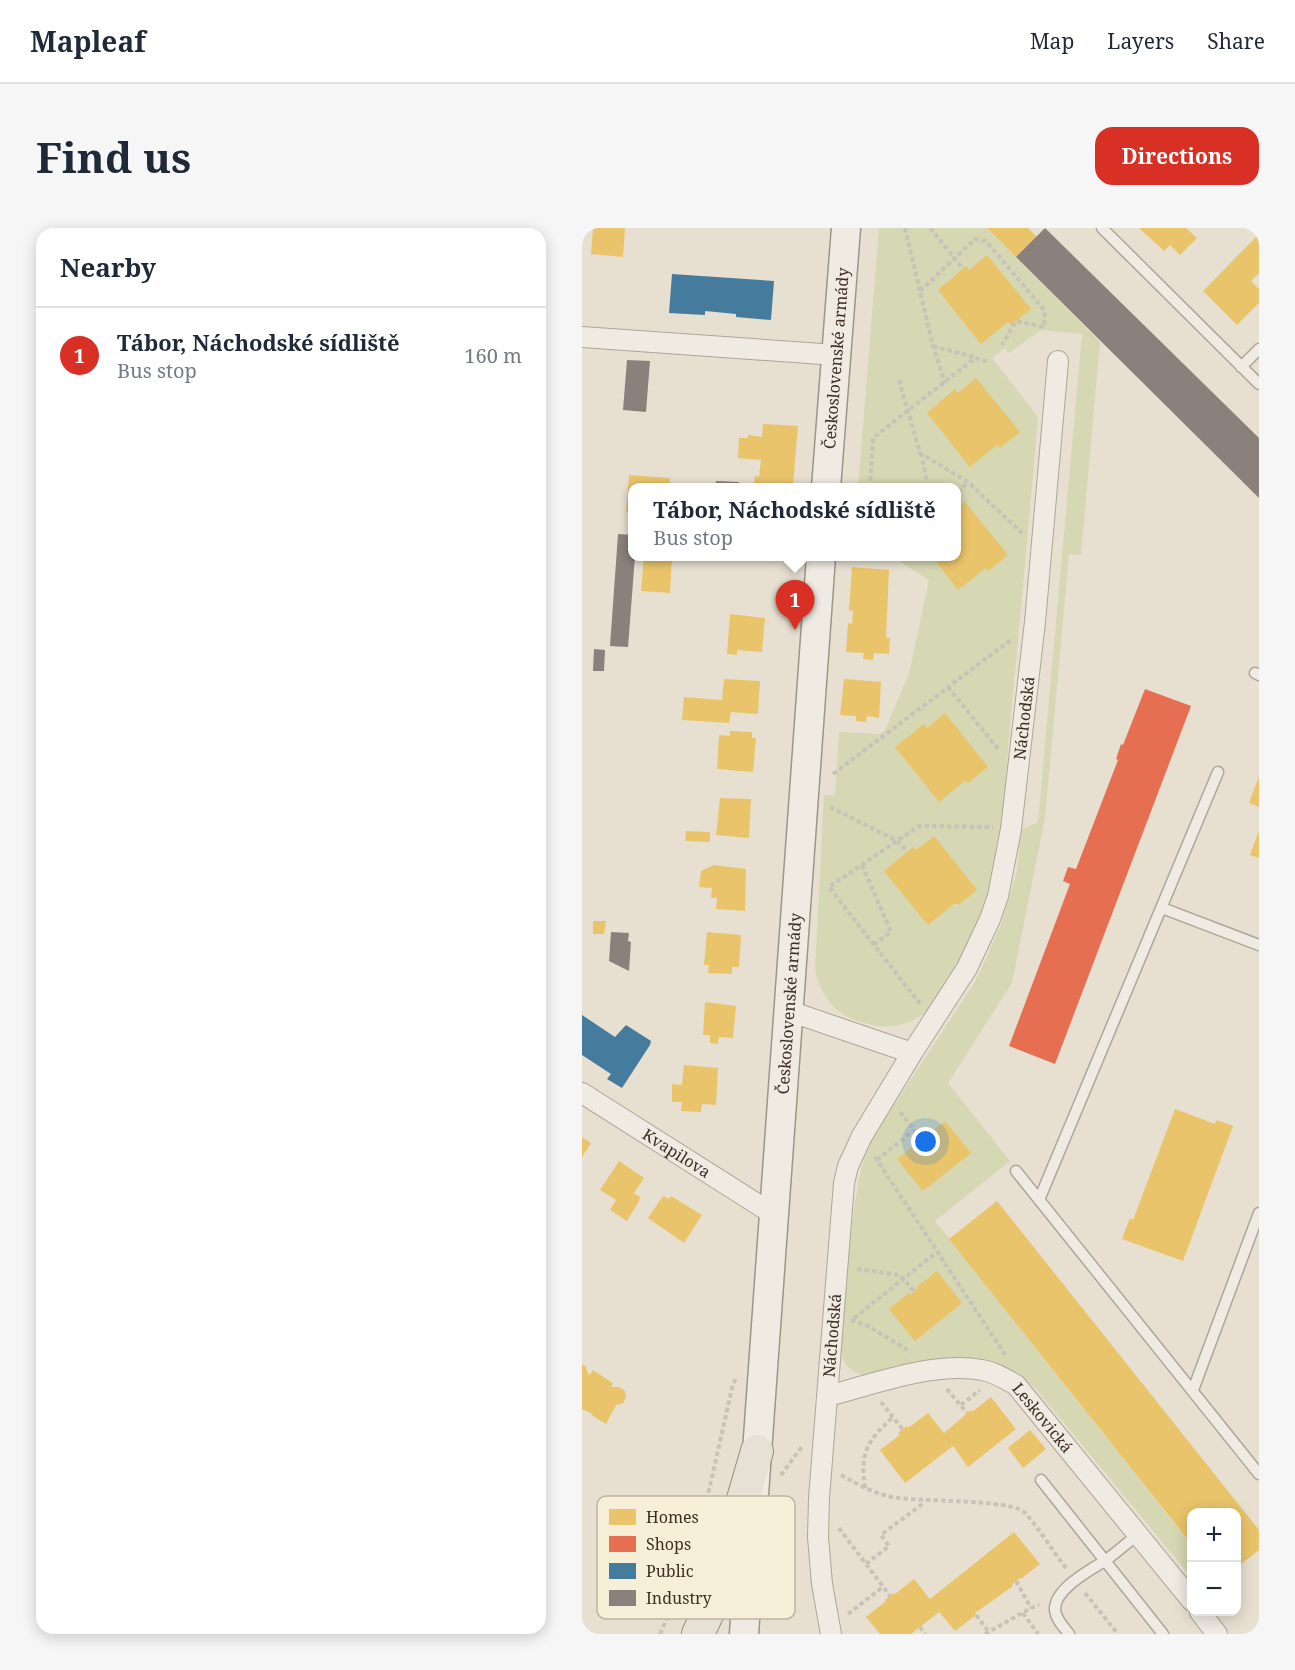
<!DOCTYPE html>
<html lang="en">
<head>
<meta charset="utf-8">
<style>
	:root { --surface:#fff; --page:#f6f6f7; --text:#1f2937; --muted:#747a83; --line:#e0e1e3; --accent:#d93025 }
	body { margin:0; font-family:"Noto Serif",serif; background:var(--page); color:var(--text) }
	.controls { position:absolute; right:18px; bottom:18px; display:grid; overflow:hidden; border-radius:12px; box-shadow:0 3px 15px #0003 }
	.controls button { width:54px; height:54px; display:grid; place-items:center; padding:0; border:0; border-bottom:2px solid var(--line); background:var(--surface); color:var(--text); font:30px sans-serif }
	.you { position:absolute; left:344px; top:914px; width:21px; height:21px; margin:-15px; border:4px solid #fff; border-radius:50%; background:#1a73e8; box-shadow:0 0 0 9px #1a73e833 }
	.badge { display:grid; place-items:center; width:39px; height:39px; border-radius:50%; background:var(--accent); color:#fff; font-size:20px; font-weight:700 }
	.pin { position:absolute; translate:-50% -50px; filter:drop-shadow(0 2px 3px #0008) }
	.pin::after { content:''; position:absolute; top:32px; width:21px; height:18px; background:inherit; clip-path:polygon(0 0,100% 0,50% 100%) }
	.popup { position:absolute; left:46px; top:255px; width:333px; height:78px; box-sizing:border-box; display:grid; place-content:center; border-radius:12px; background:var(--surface); filter:drop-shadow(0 2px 4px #0005); font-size:20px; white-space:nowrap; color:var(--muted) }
	.popup b { font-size:22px; color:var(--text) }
	.popup::after { content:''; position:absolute; left:50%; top:100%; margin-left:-12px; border:12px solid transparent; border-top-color:var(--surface) }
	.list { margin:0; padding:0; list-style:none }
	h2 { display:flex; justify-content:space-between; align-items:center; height:78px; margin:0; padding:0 24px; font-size:26px }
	h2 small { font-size:20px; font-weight:400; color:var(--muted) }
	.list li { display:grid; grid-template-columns:39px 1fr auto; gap:18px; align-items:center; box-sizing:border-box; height:96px; padding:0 24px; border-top:2px solid var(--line) }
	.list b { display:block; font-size:22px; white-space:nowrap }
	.list p { margin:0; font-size:20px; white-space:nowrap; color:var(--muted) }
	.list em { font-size:20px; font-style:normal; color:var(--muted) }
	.map { position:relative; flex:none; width:677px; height:1406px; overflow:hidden; border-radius:18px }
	header { display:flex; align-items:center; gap:36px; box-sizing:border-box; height:84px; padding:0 30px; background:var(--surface); border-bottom:2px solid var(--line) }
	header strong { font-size:28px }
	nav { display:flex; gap:33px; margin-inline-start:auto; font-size:21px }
	.intro { display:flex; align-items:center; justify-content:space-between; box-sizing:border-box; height:144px; padding:0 36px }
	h1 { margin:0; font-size:42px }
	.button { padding:15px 27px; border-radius:18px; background:var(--accent); color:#fff; font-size:21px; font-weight:700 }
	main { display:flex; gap:36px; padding:0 36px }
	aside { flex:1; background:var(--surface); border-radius:18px; box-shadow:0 3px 15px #0003 }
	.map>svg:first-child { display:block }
</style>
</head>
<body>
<header>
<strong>Mapleaf</strong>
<nav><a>Map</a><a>Layers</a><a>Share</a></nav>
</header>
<div class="intro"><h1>Find us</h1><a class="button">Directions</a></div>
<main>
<aside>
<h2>Nearby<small></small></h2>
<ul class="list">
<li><span class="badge">1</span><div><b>Tábor, Náchodské sídliště</b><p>Bus stop</p></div><em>160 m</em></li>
</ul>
</aside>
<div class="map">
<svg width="677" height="1406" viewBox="0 0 677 1406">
	<rect width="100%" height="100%" fill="#e7e0d1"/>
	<path fill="#d6d7b3" d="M 297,0 L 405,0 L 518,114 L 499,327 L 487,326 L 463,590 L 430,755 L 366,855 L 428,933 L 353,993 L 609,1317 L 609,1349 L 454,1161 C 409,1118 372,1128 317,1140 C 306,1143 291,1149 281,1147 C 263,1144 258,1127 256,1112 C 260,1074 265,1036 270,998 C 274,967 277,937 291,909 L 391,757 L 401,737 L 418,699 L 435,643 L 439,602 L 456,594 L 500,106 L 459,102 L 427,125 L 423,120 L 410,130 L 456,189 C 447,292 438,395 428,497 C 425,531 423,564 420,597 C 418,613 418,631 415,647 C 412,664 402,682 395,698 C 374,752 344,820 273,792 C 251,784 237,764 233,741 L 242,567 L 253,567 L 257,504 L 298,506 L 303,502 L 327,446 L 347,352 L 311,329 L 375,328 L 375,260 L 276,259 Z"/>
	<path fill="#e9c46a" d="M 11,0 L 43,0 L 41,29 L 9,26 Z
		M 405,0 L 446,0 L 455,9 L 434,29 Z
		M 557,0 L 604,0 L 615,10 L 598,27 L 588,17 L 582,23 Z
		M 677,6 L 677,45 L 669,53 L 677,61 L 677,75 L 655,97 L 621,63 Z
		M 405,27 L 449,81 L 429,97 L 426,94 L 399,116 L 356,62 L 384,38 L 387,42 Z
		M 394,150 L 438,204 L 418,220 L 415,217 L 388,239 L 345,185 L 373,161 L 376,165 Z
		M 181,196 L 216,198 L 211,257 L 172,255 L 173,248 L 177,249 L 179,232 L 156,230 L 157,210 L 166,210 L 166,207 L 180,209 Z
		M 47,247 L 88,250 L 87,260 L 51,260 L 51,285 L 44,284 Z
		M 383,274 L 426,327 L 406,343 L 404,340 L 376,362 L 350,328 L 375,328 L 375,280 Z
		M 62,328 L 90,328 L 88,365 L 59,363 Z
		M 270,339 L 307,342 L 304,410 L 308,410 L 307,426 L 292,425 L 291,432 L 281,431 L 282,425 L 264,424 L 266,395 L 270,396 L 271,383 L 267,382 Z
		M 148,386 L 183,390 L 180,424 L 155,422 L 155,427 L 145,426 Z
		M 142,451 L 178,453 L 176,486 L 149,484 L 147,495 L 100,492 L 102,469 L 140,472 Z
		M 262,451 L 299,454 L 297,490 L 285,488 L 284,494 L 274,493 L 274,488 L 258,487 Z
		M 363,485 L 406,539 L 386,555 L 384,552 L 357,574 L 313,519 L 342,496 L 345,500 Z
		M 148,503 L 170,504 L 170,510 L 174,510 L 171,544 L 135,541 L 137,507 L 148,508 Z
		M 677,548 L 677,579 L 667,575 Z
		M 138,570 L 169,571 L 167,610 L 134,607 Z
		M 104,603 L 128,604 L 128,614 L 103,613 Z
		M 677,603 L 677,630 L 668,627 Z
		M 352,608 L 395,662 L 376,677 L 373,675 L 346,697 L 302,643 L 331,619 L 334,622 Z
		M 132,637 L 164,641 L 163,683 L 134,681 L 135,670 L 129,670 L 130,660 L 117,659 L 119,643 Z
		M 11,693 L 24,693 L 22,706 L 11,706 Z
		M 125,704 L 159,707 L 157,739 L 150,739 L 150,746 L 126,745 L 127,737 L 122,737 Z
		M 123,774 L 154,778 L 151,810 L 137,809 L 136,816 L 128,815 L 128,807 L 121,807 Z
		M 102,837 L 136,840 L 134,877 L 120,876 L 119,884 L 99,883 L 100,874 L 90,874 L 90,856 L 100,857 Z
		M 593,881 L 633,896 L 634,892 L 651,898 L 601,1033 L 540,1011 L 548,990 L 551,992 Z
		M 363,893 L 389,925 L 341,963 L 315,931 L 335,915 L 337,916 L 344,910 L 343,908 Z
		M 0,909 L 9,915 L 0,929 Z
		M 37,933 L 62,950 L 52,965 L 58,969 L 57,973 L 45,993 L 28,982 L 34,972 L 18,962 Z
		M 81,968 L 87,971 L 89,968 L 120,987 L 102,1015 L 66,990 Z
		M 415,973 L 677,1302 L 677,1322 L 654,1340 L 654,1284 L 610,1284 L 610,1317 L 367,1011 Z
		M 355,1043 L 380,1075 L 333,1113 L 307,1081 L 327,1065 L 328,1067 L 336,1060 L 335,1059 Z
		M 0,1136 L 4,1139 L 6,1146 L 8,1147 L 11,1142 L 31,1155 L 29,1159 L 37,1159 L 43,1163 L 44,1169 L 41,1175 L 34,1177 L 24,1196 L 9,1187 L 11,1186 L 0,1181 Z
		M 409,1169 L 434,1201 L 386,1239 L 371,1218 L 323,1255 L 298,1222 L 318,1207 L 316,1205 L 325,1198 L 326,1200 L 346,1185 L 362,1205 L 389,1182 L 390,1184 Z
		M 448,1202 L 464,1221 L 441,1240 L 426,1220 Z
		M 432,1304 L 458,1336 L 439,1351 L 438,1350 L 430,1356 L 431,1358 L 393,1385 L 394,1387 L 373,1403 L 357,1384 L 329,1406 L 298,1406 L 284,1389 L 304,1373 L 303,1372 L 308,1368 L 312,1365 L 313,1366 L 332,1351 L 348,1371 Z"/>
	<path fill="#e76f51" d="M 563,461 L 609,478 L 473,836 L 427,818 L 488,656 L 481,653 L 486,639 L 494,641 L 536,532 L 534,531 L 539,516 L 541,517 Z"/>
	<path fill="#457b9d" d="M 90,46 L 192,53 L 189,92 L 154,89 L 154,86 L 123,83 L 123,87 L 87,85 Z
		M 0,787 L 33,809 L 44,797 L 69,813 L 68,817 L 40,860 L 25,851 L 29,846 L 0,827 Z"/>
	<path fill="#8a817c" d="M 463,0 L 677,210 L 677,270 L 434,29 Z
		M 45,132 L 68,133 L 64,184 L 41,182 Z
		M 134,253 L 157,254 L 156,260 L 133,260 Z
		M 36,306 L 51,307 L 51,328 L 53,328 L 46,419 L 28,418 Z
		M 12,421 L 23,422 L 22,443 L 11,443 Z
		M 29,704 L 47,705 L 46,713 L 49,714 L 47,743 L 27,733 Z"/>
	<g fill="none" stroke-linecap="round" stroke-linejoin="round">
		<defs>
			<path id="lane" d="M 520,0 L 677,156
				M 659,139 L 677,121
				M 673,445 L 677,447
				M 580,680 L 677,717
				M 434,943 L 677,1246
				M 457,972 L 636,544
				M 611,1162 L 677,985
				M 459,1252 L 581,1406
				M 487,1406 C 482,1399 474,1392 473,1382 C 472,1361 508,1342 524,1332 C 535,1324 546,1314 557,1306"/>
			<g id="street">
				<path d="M 0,109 L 254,127"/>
				<path d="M 207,783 L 330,825"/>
				<path id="s1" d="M 0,865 L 191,986"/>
				<path id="s2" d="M 246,1168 C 292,1156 353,1133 400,1142 C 413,1144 423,1151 434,1157 L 610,1373"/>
				<path d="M 618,1384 L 635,1406"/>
				<path id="s3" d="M 249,1406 L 240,1356 L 236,1309 L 237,1270 L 262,955 L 266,938 L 280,908 L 330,825 L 385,740 L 408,691 L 416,668 L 429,601 L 453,394 L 476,133"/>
			</g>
			<g id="secondary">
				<path id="s4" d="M 244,260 L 264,0"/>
				<path id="s5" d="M 162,1406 L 239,328"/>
			</g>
			<path id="primary" d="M 116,1406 L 132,1371 L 175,1223"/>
		</defs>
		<use href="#lane" stroke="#ada599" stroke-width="13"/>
		<use href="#street" stroke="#ada599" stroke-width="22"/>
		<use href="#secondary" stroke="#9c958a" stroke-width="31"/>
		<use href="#primary" stroke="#928b80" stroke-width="34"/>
		<path stroke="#c8c2b9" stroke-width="4" stroke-dasharray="4.5 3" stroke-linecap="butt" d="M 323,0 L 351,118 L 363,155
			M 348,0 L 381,41
			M 338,63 L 393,11 L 404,13 L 463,83 L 462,99 L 434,93 L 420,117
			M 351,118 L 392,129
			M 317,152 L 338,225 L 386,254 L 440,305
			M 339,225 L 346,260
			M 288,260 L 291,210 L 393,130 L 407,134
			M 375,264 L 386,254
			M 366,459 L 417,522
			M 251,546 L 430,411
			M 248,579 L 315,613 L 326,624
			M 280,637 L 309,704 L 292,716
			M 338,776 L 247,659 L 337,598 L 411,599
			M 318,884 L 341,913
			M 293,929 L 424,1128
			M 295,932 L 332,902
			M 275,1041 L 318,1047 L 332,1063
			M 272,1090 L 355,1024
			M 269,1092 L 286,1098 L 324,1121 L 328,1125
			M 365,1161 L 385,1185
			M 299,1174 L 321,1202
			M 379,1177 L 398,1162
			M 199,1247 L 221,1217
			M 259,1247 C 275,1256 291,1265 310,1269 C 336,1274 428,1271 442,1284 C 456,1298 471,1324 484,1340
			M 283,1260 C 278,1224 285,1213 311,1189
			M 257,1300 L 308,1368
			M 284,1336 L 307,1318 L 299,1307 L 343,1274
			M 434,1353 L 449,1380
			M 503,1365 L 536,1406
			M 441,1385 L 456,1406
			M 266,1386 L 301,1359
			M 394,1387 L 407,1404
			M 338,1399 L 343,1406
			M 78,1406 L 113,1324 L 151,1156 L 155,1149
			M 403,1406 L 449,1380 L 457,1377"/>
		<use href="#lane" stroke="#efebe3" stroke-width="10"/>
		<use href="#street" stroke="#efebe3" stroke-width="20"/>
		<use href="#secondary" stroke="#efebe3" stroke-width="28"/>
		<use href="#primary" stroke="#e6e1d4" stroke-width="32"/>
	</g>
	<g text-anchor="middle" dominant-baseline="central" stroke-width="6" stroke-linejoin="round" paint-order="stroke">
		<g font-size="16" fill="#3d2e20" stroke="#f7eed8">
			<text stroke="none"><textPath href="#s4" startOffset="130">Československé armády</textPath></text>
			<text stroke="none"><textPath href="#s3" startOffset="960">Náchodská</textPath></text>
			<text stroke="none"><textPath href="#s5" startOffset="632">Československé armády</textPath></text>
			<text stroke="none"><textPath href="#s1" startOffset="112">Kvapilova</textPath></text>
			<text stroke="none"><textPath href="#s3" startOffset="300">Náchodská</textPath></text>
			<text stroke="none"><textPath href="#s2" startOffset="237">Leskovická</textPath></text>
		</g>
	</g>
	<rect x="15" y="1268" width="198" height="123" rx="9" fill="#f7eed8" stroke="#bfb4a1" stroke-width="1.5"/>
	<rect x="27" y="1281" width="27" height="16" fill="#e9c46a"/>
	<rect x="27" y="1308" width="27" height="16" fill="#e76f51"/>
	<rect x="27" y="1335" width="27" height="16" fill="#457b9d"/>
	<rect x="27" y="1362" width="27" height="16" fill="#8a817c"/>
	<g font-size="16" fill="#3d2e20">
		<text x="64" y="1295">Homes</text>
		<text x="64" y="1322">Shops</text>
		<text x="64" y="1349">Public</text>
		<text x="64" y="1376">Industry</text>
	</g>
</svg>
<div class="controls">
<button>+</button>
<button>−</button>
</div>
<div class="you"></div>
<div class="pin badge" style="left:213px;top:402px">1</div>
<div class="popup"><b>Tábor, Náchodské sídliště</b>Bus stop</div>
</div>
</main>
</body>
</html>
